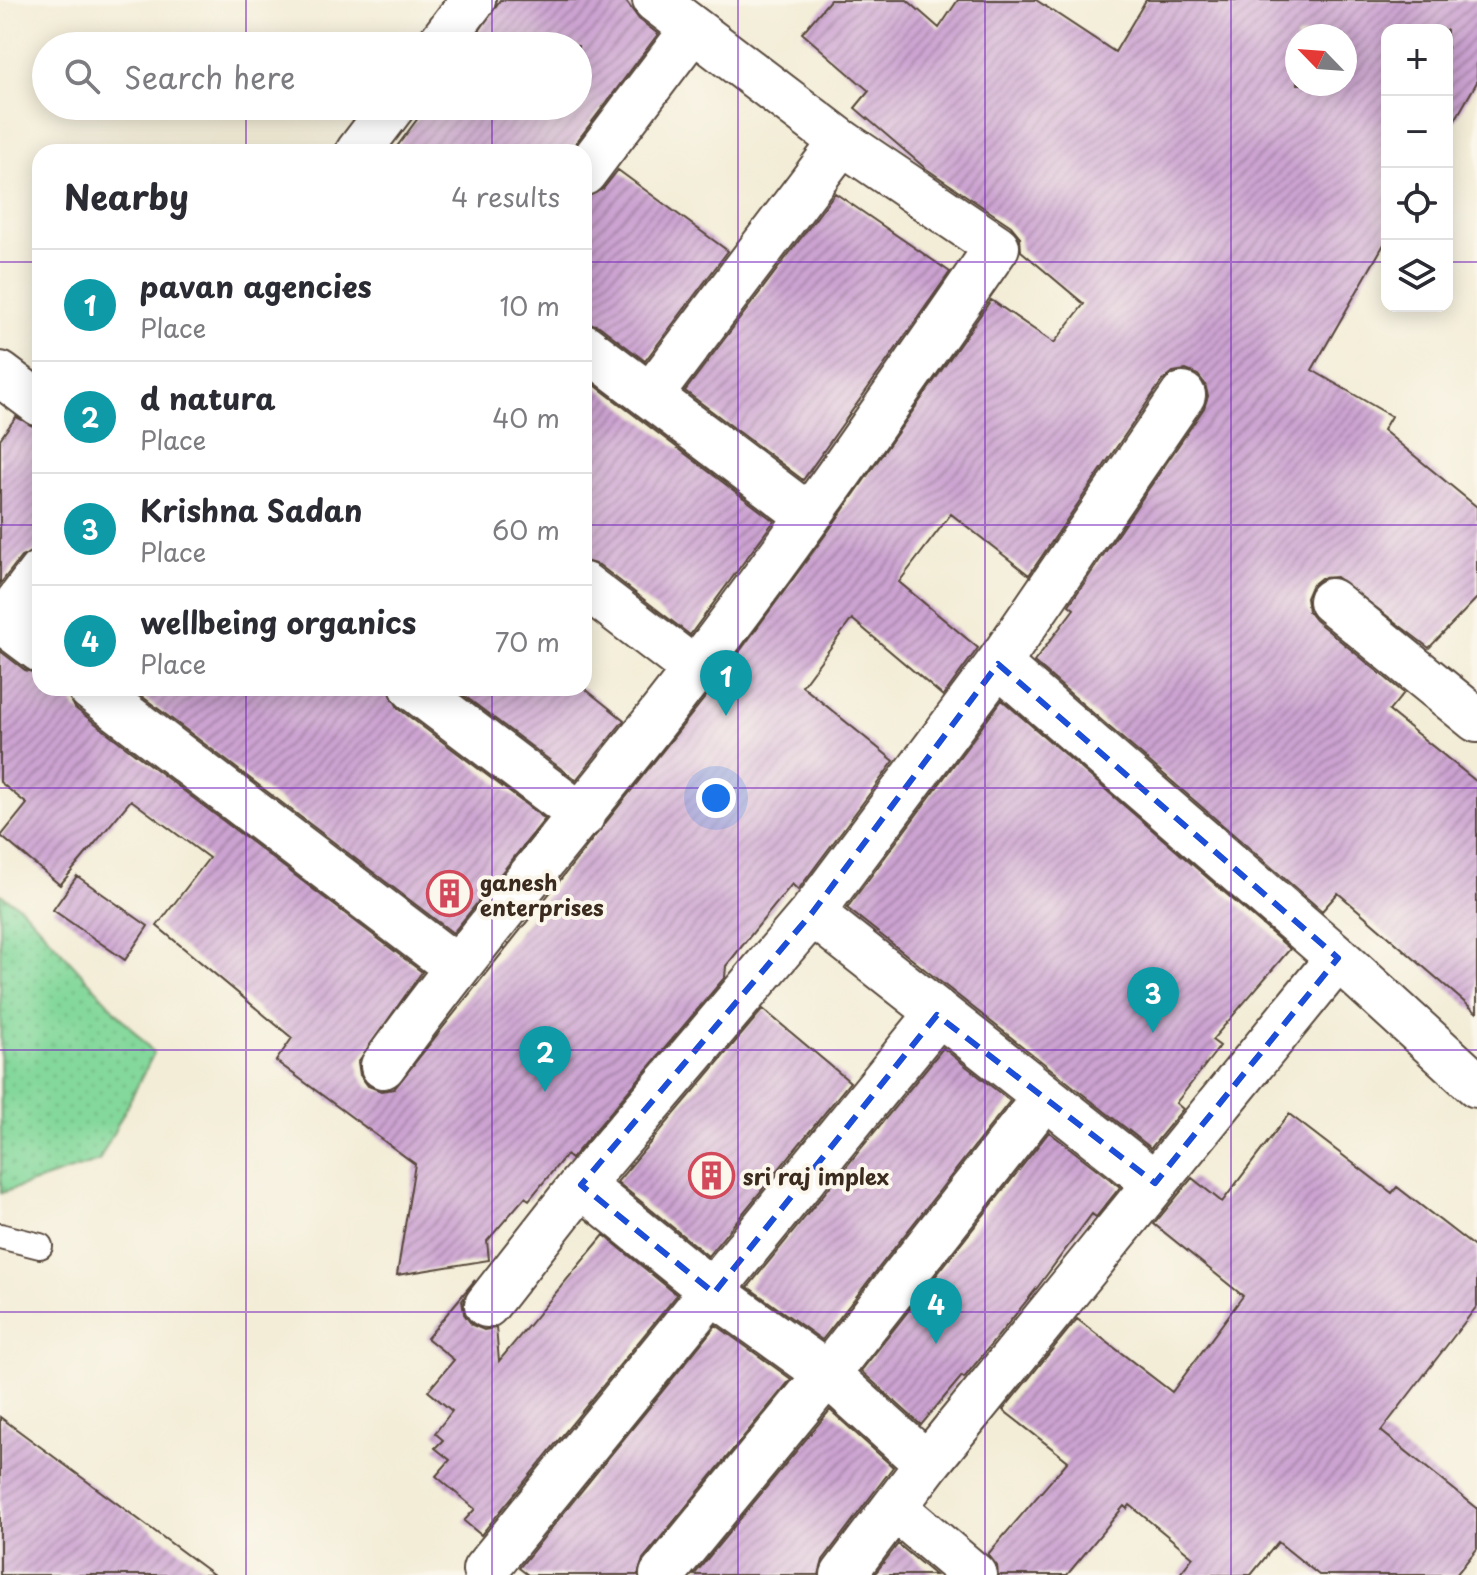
<!DOCTYPE html>
<html lang="en">
<head>
<meta charset="utf-8">
<style>
	:root { --surface:#fff; --page:#f7f7f7; --text:#2b2b33; --muted:#7c7c81; --line:#e1e1e2; --accent:#d1495b }
	body { margin:0; font-family:"Playpen Sans",sans-serif; background:var(--page); color:var(--text) }
	.controls { position:absolute; right:24px; top:24px; display:grid; overflow:hidden; border-radius:16px; box-shadow:0 4px 20px #0003 }
	.controls button { width:72px; height:72px; display:grid; place-items:center; padding:0; border:0; border-bottom:2px solid var(--line); background:var(--surface); color:var(--text); font:40px sans-serif }
	.compass { position:absolute; left:1285px; top:24px; width:72px; height:72px; border-radius:50%; background:var(--surface); box-shadow:0 4px 20px #0003; rotate:295deg }
	.you { position:absolute; left:716px; top:798px; width:28px; height:28px; margin:-20px; border:6px solid #fff; border-radius:50%; background:#1a73e8; box-shadow:0 0 0 12px #1a73e833 }
	.badge { display:grid; place-items:center; width:52px; height:52px; border-radius:50%; background:var(--accent); color:#fff; font-size:26px; font-weight:700 }
	.pin { position:absolute; translate:-50% -66px; filter:drop-shadow(0 2px 4px #0008) }
	.pin::after { content:''; position:absolute; top:42px; width:28px; height:24px; background:inherit; clip-path:polygon(0 0,100% 0,50% 100%) }
	.list { margin:0; padding:0; list-style:none }
	h2 { display:flex; justify-content:space-between; align-items:center; height:104px; margin:0; padding:0 32px; font-size:34px }
	h2 small { font-size:26px; font-weight:400; color:var(--muted) }
	.list li { display:grid; grid-template-columns:52px 1fr auto; gap:24px; align-items:center; box-sizing:border-box; height:112px; padding:0 32px; border-top:2px solid var(--line) }
	.list b { display:block; font-size:30px; white-space:nowrap }
	.list p { margin:0; font-size:26px; white-space:nowrap; color:var(--muted) }
	.list em { font-size:26px; font-style:normal; color:var(--muted) }
	.icon { flex:none; width:44px; height:44px; fill:none; stroke:currentColor; stroke-width:2; stroke-linecap:round; stroke-linejoin:round }
	.map { position:relative; flex:none; width:1477px; height:1575px; overflow:hidden }
	.search { position:absolute; background:var(--surface); box-shadow:0 4px 20px #0003; left:32px; top:32px; width:560px; height:88px; display:flex; align-items:center; gap:20px; box-sizing:border-box; padding:0 28px; border-radius:44px; color:var(--muted); font-size:30px }
	.panel { position:absolute; background:var(--surface); box-shadow:0 4px 20px #0003; left:32px; top:144px; width:560px; height:552px; border-radius:24px }
	.map>svg:first-child { display:block }
</style>
</head>
<body>
<div class="map">
<svg width="1477" height="1575" viewBox="0 0 1477 1575">
	<defs>
		<pattern id="grass-dots" width="8" height="8" patternUnits="userSpaceOnUse" patternTransform="scale(2)"><rect width="8" height="8" fill="#84d89b"/><path d="M2 2h.1M6 6h.1" fill="none" stroke="#73ba85" stroke-width="1.8" stroke-linecap="round"/></pattern>
		<pattern id="building-hatch" width="6" height="6" patternUnits="userSpaceOnUse" patternTransform="scale(2)"><rect width="6" height="6" fill="#cca3d1"/><path d="M-1 1l2-2M0 6l6-6M5 7l2-2" fill="none" stroke="#a785a9"/></pattern>
	</defs>
	<rect width="100%" height="100%" fill="#fbf7ec"/>
	<filter id="ink" filterUnits="userSpaceOnUse"><feTurbulence type="fractalNoise" baseFrequency=".0125" numOctaves="2"/><feDisplacementMap in="SourceGraphic" scale="16" xChannelSelector="R" yChannelSelector="G"/><feConvolveMatrix kernelMatrix="1 2 1 2 8 2 1 2 1" color-interpolation-filters="sRGB"/></filter>
	<filter id="wash" filterUnits="userSpaceOnUse"><feTurbulence type="fractalNoise" baseFrequency=".006" numOctaves="4" result="noise"/><feDisplacementMap in="SourceGraphic" scale="32" xChannelSelector="R" yChannelSelector="G"/><feGaussianBlur stdDeviation="1.8" result="paint"/><feColorMatrix in="noise" values="0 0 0 0 0 0 0 0 0 0 0 0 0 0 0 0 0 1.4 0 .05"/><feComposite in="paint" operator="in"/></filter>
	<g filter="url(#wash)">
		<rect width="100%" height="100%" fill="#f3edd7"/>
		<path fill="url(#grass-dots)" stroke="#60815c" stroke-width="2" d="M 0,894 L 21,907 L 154,1053 L 99,1161 L 1,1193 Z"/>
		<g id="blocks">
			<path fill="url(#building-hatch)" fill-rule="evenodd" d="M 500,0 L 625,0 L 639,19 L 658,34 L 569,152 L 393,152 L 427,106 L 578,106 L 578,46 L 469,46 Z
				M 830,0 L 907,0 L 939,28 L 958,0 L 1036,0 L 1115,52 L 1146,0 L 1477,0 L 1477,82 L 1447,134 L 1447,30 L 1387,30 L 1387,239 L 1312,370 L 1391,416 L 1383,430 L 1477,507 L 1477,598 L 1429,648 L 1336,577 L 1321,578 L 1311,586 L 1306,598 L 1308,611 L 1315,620 L 1404,693 L 1389,711 L 1477,782 L 1477,1013 L 1338,893 L 1322,911 L 1034,662 L 1074,609 L 1069,605 L 1204,408 L 1208,396 L 1205,384 L 1198,375 L 1186,370 L 1173,372 L 1162,381 L 1029,575 L 951,514 L 899,582 L 978,648 L 943,696 L 852,619 L 802,686 L 894,761 L 798,890 L 792,884 L 726,966 L 725,977 L 571,1159 L 566,1155 L 529,1200 L 525,1197 L 487,1241 L 489,1260 L 397,1275 L 415,1164 L 276,1061 L 292,1038 L 157,926 L 209,858 L 131,800 L 60,885 L 1,836 L 27,804 L 0,782 L 0,651 L 25,670 L 40,674 L 40,688 L 66,688 L 75,708 L 422,972 L 358,1062 L 360,1075 L 368,1086 L 381,1091 L 394,1089 L 715,685 L 829,530 L 991,300 L 1054,343 L 1084,304 L 1021,251 L 1020,237 L 1011,226 L 925,168 L 855,108 L 869,91 L 802,33 ZM 1297,36 L 1345,36 L 1345,84 L 1297,84 Z
				M 618,170 L 728,251 L 645,361 L 599,326 L 584,322 L 584,197 L 603,189 Z
				M 835,193 L 950,272 L 803,480 L 685,391 Z
				M 584,377 L 774,521 L 690,635 L 599,565 L 584,561 Z
				M 16,417 L 40,428 L 40,549 L 21,557 L 0,584 L 0,439 Z
				M 131,688 L 389,688 L 398,708 L 545,819 L 453,933 Z
				M 454,688 L 584,688 L 624,720 L 576,780 Z
				M 1002,700 L 1290,949 L 1212,1040 L 1220,1046 L 1176,1103 L 1183,1109 L 1151,1148 L 847,908 Z
				M 77,876 L 148,926 L 125,960 L 53,910 Z
				M 763,1009 L 850,1082 L 708,1256 L 617,1182 Z
				M 943,1048 L 1010,1101 L 822,1340 L 748,1287 Z
				M 1289,1114 L 1392,1193 L 1397,1187 L 1477,1249 L 1477,1306 L 1381,1431 L 1477,1508 L 1477,1549 L 1456,1575 L 1319,1575 L 1278,1542 L 1251,1575 L 1179,1575 L 1193,1557 L 1130,1505 L 1127,1509 L 1124,1506 L 1067,1575 L 998,1575 L 997,1566 L 988,1554 L 1068,1461 L 1003,1410 L 1077,1319 L 1172,1392 L 1243,1296 L 1154,1224 L 1192,1178 L 1222,1202 Z
				M 1049,1132 L 1120,1187 L 1096,1217 L 1092,1214 L 1037,1288 L 964,1378 L 962,1376 L 921,1425 L 861,1371 Z
				M 604,1235 L 677,1295 L 481,1535 L 464,1521 L 475,1509 L 436,1476 L 450,1460 L 435,1448 L 443,1440 L 435,1433 L 452,1411 L 428,1391 L 454,1360 L 427,1338 L 475,1280 L 462,1301 L 464,1314 L 472,1325 L 484,1330 L 496,1328 L 499,1361 Z
				M 716,1325 L 791,1379 L 643,1559 L 638,1575 L 528,1575 L 519,1568 Z
				M 830,1410 L 893,1467 L 823,1560 L 819,1575 L 694,1575 Z
				M 0,1417 L 214,1575 L 0,1575 Z
				M 898,1544 L 935,1575 L 874,1575 Z"/>
		</g>
	</g>
	<g filter="url(#ink)">
		<use href="#blocks" fill-opacity="0" stroke="#57473a" stroke-width="2"/>
		<g fill="none" stroke-linecap="round" stroke-linejoin="round">
			<defs>
				<path id="lane" d="M 0,1236 L 40,1246"/>
				<path id="street" d="M 438,46 L 473,0
					M 358,152 L 393,106
					M 584,173 L 693,29
					M 584,346 L 809,516
					M 0,374 L 40,404
					M 650,396 L 842,142
					M 584,585 L 695,670
					M 1331,601 L 1477,720
					M 0,620 L 40,650
					M 3,622 L 40,573
					M 998,664 L 1338,958 L 1477,1085
					M 90,688 L 455,966
					M 413,688 L 582,816
					M 812,913 L 1155,1183
					M 383,1066 C 481,931 592,805 694,671 C 800,533 898,390 997,247 L 842,142 L 655,0
					M 581,1185 L 714,1293 L 827,1374 L 927,1464
					M 487,1305 L 581,1185 L 812,913 L 998,664 L 1183,395
					M 896,1509 L 974,1575
					M 485,1570 L 937,1015
					M 662,1575 L 827,1374 L 1044,1098
					M 843,1575 L 927,1464 L 1338,958"/>
			</defs>
			<use href="#lane" stroke="#57473a" stroke-width="28"/>
			<use href="#street" stroke="#57473a" stroke-width="48"/>
			<use href="#lane" stroke="#fff" stroke-width="24"/>
			<use href="#street" stroke="#fff" stroke-width="44"/>
		</g>
	</g>
	<path fill="none" stroke="#1d4ed8" stroke-width="6" stroke-dasharray="16 10" stroke-linejoin="round" d="M 998,664 L 1338,958 L 1155,1183 L 937,1015 L 714,1293 L 581,1185 L 812,913 Z"/>
	<path fill="none" stroke="#7b2cbf" stroke-width="2" stroke-opacity="0.55" d="M 246,0 L 246,46M 492,0 L 492,46M 738,0 L 738,1575M 985,0 L 985,1575M 1231,0 L 1231,1575M 246,106 L 246,152M 492,106 L 492,152M 0,262 L 40,262M 584,262 L 1387,262M 1447,262 L 1477,262M 0,525 L 40,525M 584,525 L 1477,525M 246,688 L 246,1575M 492,688 L 492,1575M 0,788 L 1477,788M 0,1050 L 1477,1050M 0,1312 L 1477,1312"/>
	<defs>
		<symbol id="building-ring" viewBox="-11 -11 22 22"><circle r="9.5" fill="#fbf7ec" stroke="#d1495b" stroke-width="1.5"/><path d="M-4-6H4V6H1V3H-1V6H-4ZM-2.5-4.3h1.7v1.8h-1.7ZM.8-4.3h1.7v1.8H.8ZM-2.5-1h1.7V.8h-1.7ZM.8-1h1.7V.8H.8Z" fill="#d1495b"/></symbol>
	</defs>
	<g fill-rule="evenodd">
		<use href="#building-ring" x="424" y="868" width="51" height="51"/>
		<use href="#building-ring" x="686" y="1150" width="51" height="51"/>
	</g>
	<g text-anchor="middle" dominant-baseline="central" stroke-width="8" stroke-linejoin="round" paint-order="stroke">
		<g font-size="22" font-weight="bold" fill="#3b2a1e" stroke="#fbf7ec" text-anchor="start">
			<text x="480" y="881">ganesh<tspan x="480" dy="25">enterprises</tspan></text>
			<text x="743" y="1175">sri raj implex</text>
		</g>
	</g>
</svg>
<div class="controls">
<button>+</button>
<button>−</button>
<button><svg class="icon" aria-label="locate" viewBox="0 0 24 24"><circle cx="12" cy="12" r="6"/><path d="M12 2v4M12 18v4M2 12h4M18 12h4"/></svg></button>
<button><svg class="icon" aria-label="layers" viewBox="0 0 24 24"><path d="M12 4l9 5-9 5-9-5zM3 14l9 5 9-5"/></svg></button>
</div>
<svg class="compass" viewBox="-18 -18 36 36"><path d="M0-13l5 13h-10z" fill="#e53935"/><path d="M0 13l5-13h-10z" fill="#7c7c81"/></svg>
<div class="you"></div>
<div class="pin badge" style="left:726px;top:716px;background:#0f9aa8">1</div>
<div class="pin badge" style="left:545px;top:1092px;background:#0f9aa8">2</div>
<div class="pin badge" style="left:1153px;top:1033px;background:#0f9aa8">3</div>
<div class="pin badge" style="left:936px;top:1344px;background:#0f9aa8">4</div>
<div class="search"><svg class="icon" aria-label="search" viewBox="0 0 24 24"><circle cx="10" cy="10" r="6"/><path d="M15 15l6 6"/></svg>Search here</div>
<section class="panel">
<h2>Nearby<small>4 results</small></h2>
<ul class="list">
<li><span class="badge" style="background:#0f9aa8">1</span><div><b>pavan agencies</b><p>Place</p></div><em>10 m</em></li>
<li><span class="badge" style="background:#0f9aa8">2</span><div><b>d natura</b><p>Place</p></div><em>40 m</em></li>
<li><span class="badge" style="background:#0f9aa8">3</span><div><b>Krishna Sadan</b><p>Place</p></div><em>60 m</em></li>
<li><span class="badge" style="background:#0f9aa8">4</span><div><b>wellbeing organics</b><p>Place</p></div><em>70 m</em></li>
</ul>
</section>
</div>
</body>
</html>
